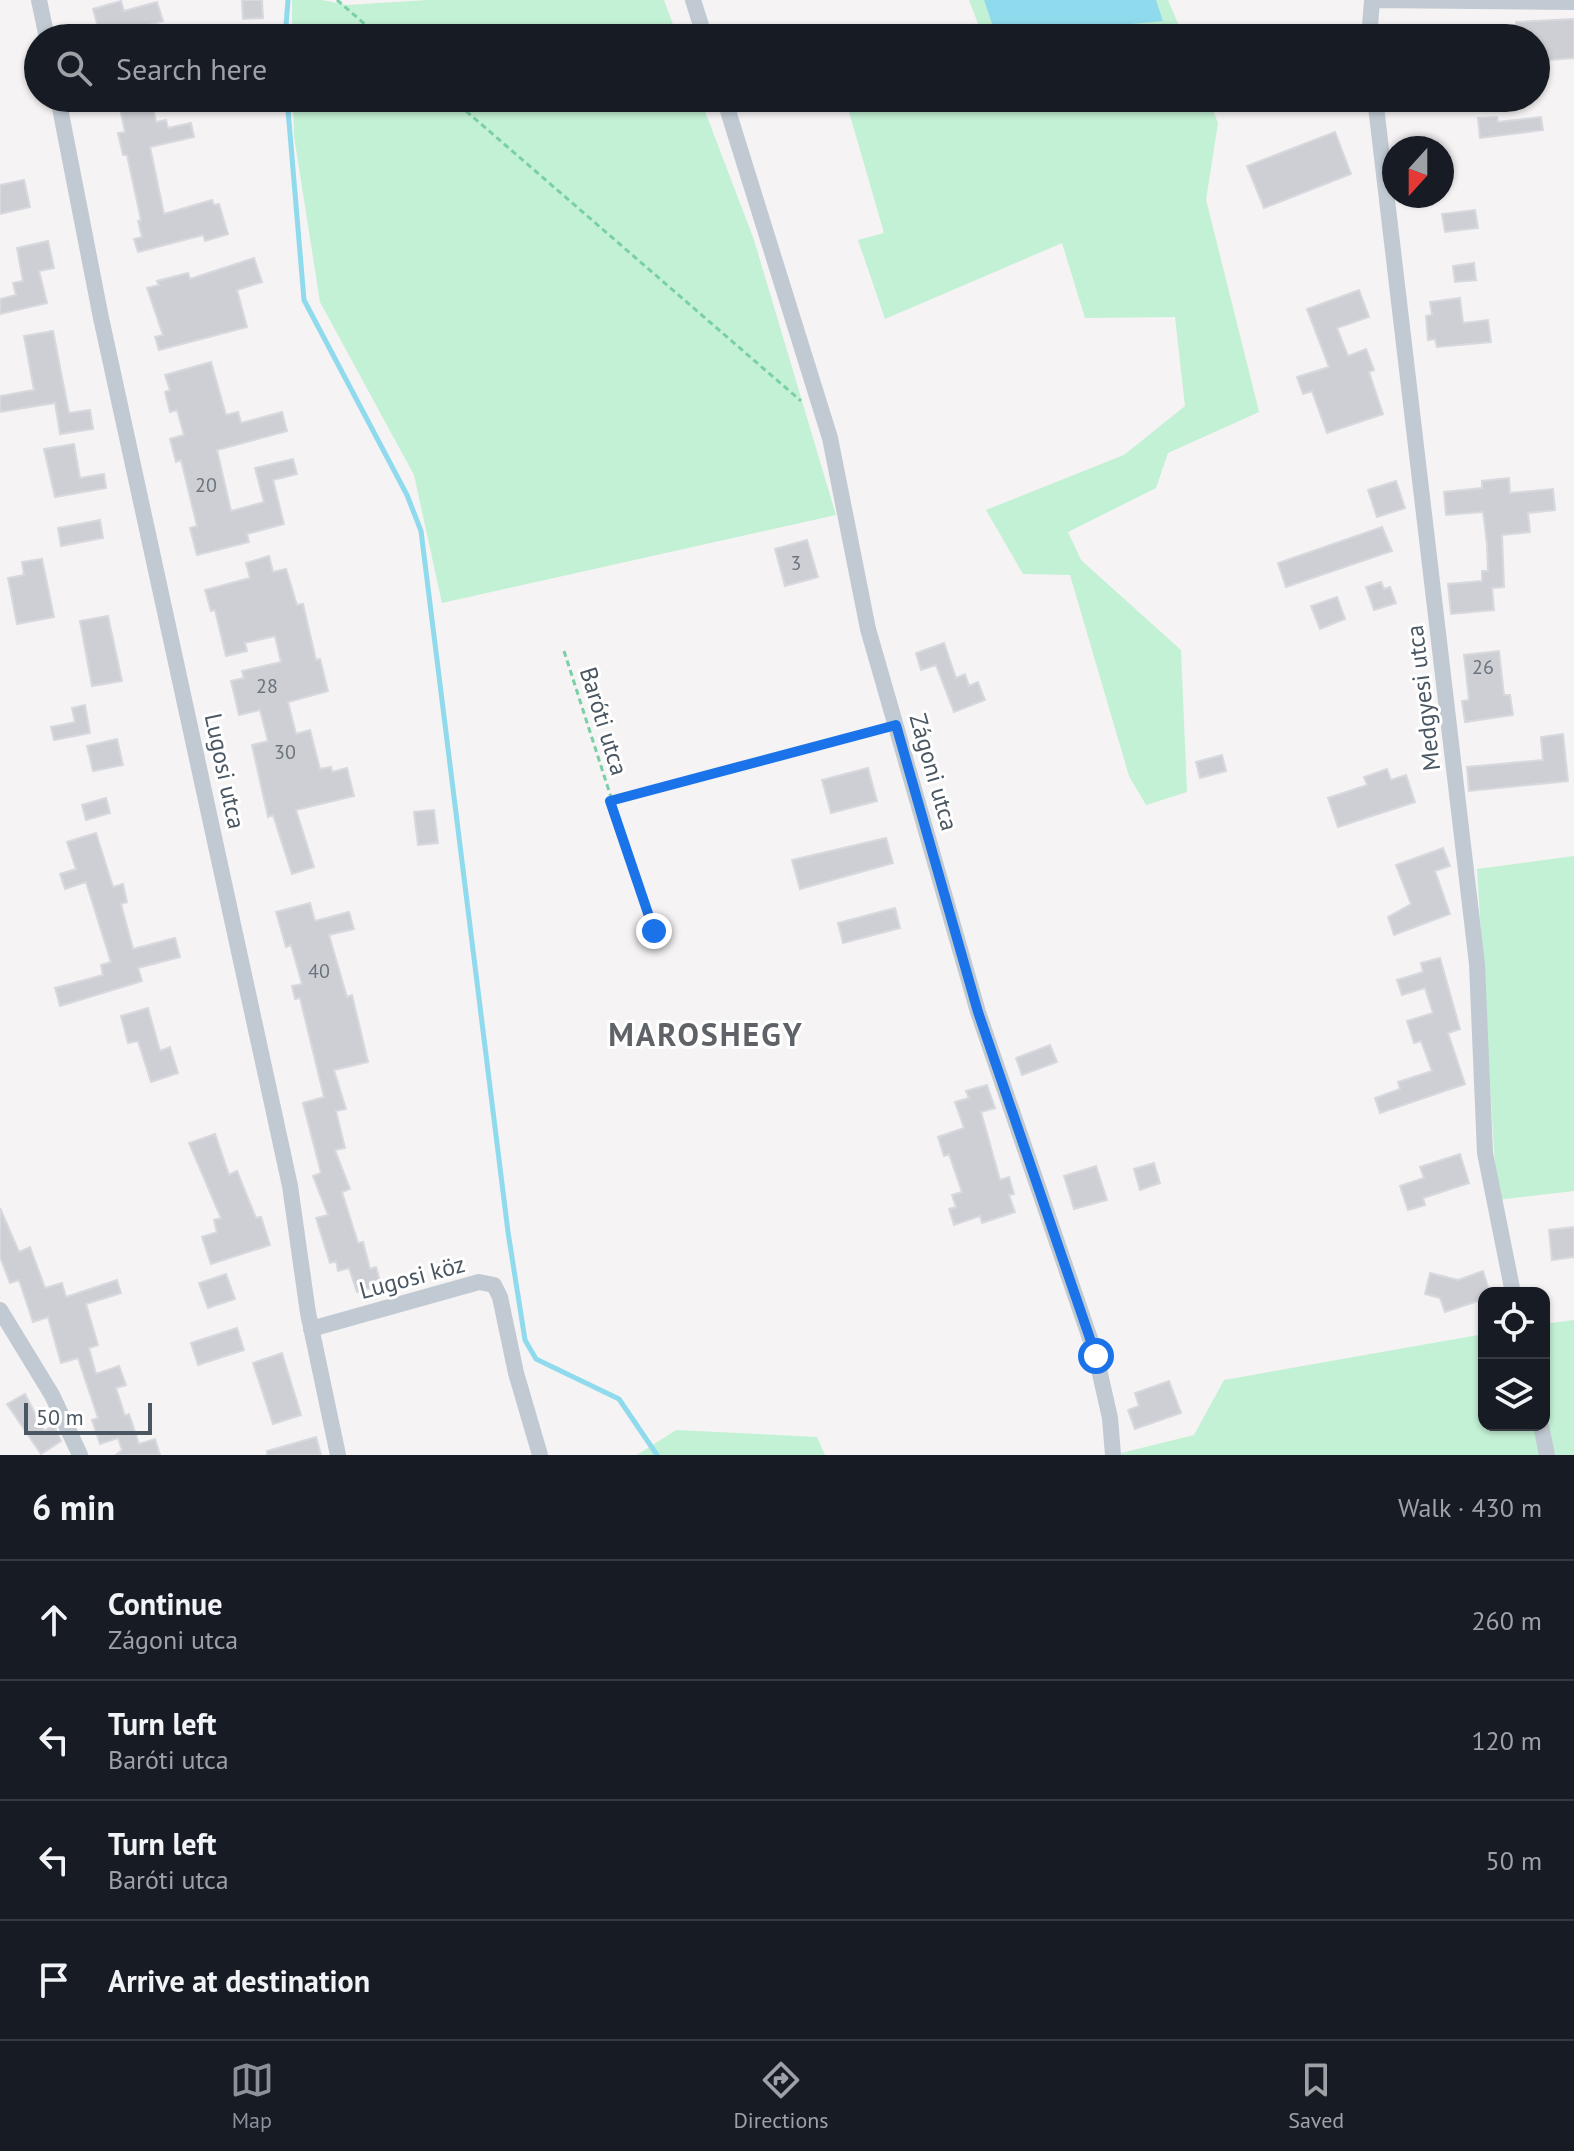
<!DOCTYPE html>
<html lang="en">
<head>
<meta charset="utf-8">
<style>
	:root { --surface:#171b24; --page:#20242c; --text:#f1f3f6; --muted:#9ea1a6; --line:#363941; --accent:#8c9099 }
	body { margin:0; font-family:"PT Sans",sans-serif; background:var(--page); color:var(--text) }
	.controls { position:absolute; right:24px; bottom:24px; display:grid; overflow:hidden; border-radius:16px; box-shadow:0 2px 6px #0004 }
	.controls button { width:72px; height:72px; display:grid; place-items:center; padding:0; border:0; border-bottom:2px solid var(--line); background:var(--surface); color:var(--text); font:40px sans-serif }
	.compass { position:absolute; left:1382px; top:136px; width:72px; height:72px; border-radius:50%; background:var(--surface); box-shadow:0 2px 6px #0004; rotate:201deg }
	.scale { position:absolute; left:24px; bottom:20px; width:128px; box-sizing:border-box; padding-left:8px; border:4px solid #4a5661; border-top:0; font-size:22px; line-height:28px; white-space:nowrap; color:#4a5661; -webkit-text-stroke:6px #fff; paint-order:stroke }
	.stop { position:absolute; width:24px; height:24px; margin:-18px; border:6px solid #1a73e8; border-radius:50%; background:#fff }
	.stop.end { background:#1a73e8; border-color:#fff; box-shadow:0 2px 8px #0008 }
	.list { margin:0; padding:0; list-style:none }
	h2 { display:flex; justify-content:space-between; align-items:center; height:104px; margin:0; padding:0 32px; font-size:34px }
	h2 small { font-size:26px; font-weight:400; color:var(--muted) }
	.list li { display:grid; grid-template-columns:52px 1fr auto; gap:24px; align-items:center; box-sizing:border-box; height:120px; padding:0 32px; border-top:2px solid var(--line) }
	.list b { display:block; font-size:30px; white-space:nowrap }
	.list p { margin:0; font-size:26px; white-space:nowrap; color:var(--muted) }
	.list em { font-size:26px; font-style:normal; color:var(--muted) }
	.icon { flex:none; width:44px; height:44px; fill:none; stroke:currentColor; stroke-width:2; stroke-linecap:round; stroke-linejoin:round }
	.map { position:relative; flex:none; width:1574px; height:1455px; overflow:hidden }
	.search { position:absolute; background:var(--surface); box-shadow:0 2px 6px #0004; left:24px; right:24px; top:24px; height:88px; display:flex; align-items:center; gap:20px; box-sizing:border-box; padding:0 28px; border-radius:44px; color:var(--muted); font-size:30px }
	.sheet { height:584px; background:var(--surface) }
	nav { display:flex; justify-content:space-around; align-items:center; box-sizing:border-box; height:112px; border-top:2px solid var(--line); background:var(--surface); font-size:22px; color:var(--muted) }
	nav a { display:grid; justify-items:center; gap:4px }
	nav .on { color:var(--accent) }
	.map>svg:first-child { display:block }
</style>
</head>
<body>
<div class="map">
<svg width="1574" height="1455" viewBox="0 0 1574 1455">
	<rect width="100%" height="100%" fill="#f5f3f3"/>
	<path fill="#c3f1d5" d="M 292,0 L 322,0 L 347,5 L 428,0 L 664,0 L 678,38 L 292,38 Z
		M 969,0 L 1168,0 L 1184,38 L 972,38 L 982,34 Z
		M 293,98 L 700,98 L 754,240 L 836,515 L 442,603 L 414,475 L 320,302 L 294,136 Z
		M 845,98 L 1208,98 L 1218,123 L 1206,200 L 1259,412 L 1168,453 L 1156,488 L 1068,532 L 1081,560 L 1181,650 L 1187,792 L 1146,805 L 1129,776 L 1070,575 L 1023,574 L 986,510 L 1124,455 L 1185,406 L 1175,317 L 1085,318 L 1062,243 L 885,319 L 858,240 L 884,233 Z
		M 1574,856 L 1574,1191 L 1497,1200 L 1477,869 Z
		M 1574,1320 L 1574,1455 L 1113,1455 L 1194,1435 L 1224,1380 L 1484,1334 L 1484,1425 L 1544,1425 L 1544,1324 Z
		M 676,1430 L 817,1437 L 825,1455 L 637,1455 Z"/>
	<path fill="#90daee" d="M 984,0 L 1156,0 L 1163,21 L 1100,27 L 1066,38 L 997,38 Z"/>
	<g fill="none" stroke-linecap="round" stroke-linejoin="round">
		<path stroke="#90daee" stroke-width="5" d="M 285,38 L 288,0
			M 287,98 L 304,300 L 407,495 L 421,531 L 508,1232 L 525,1340 L 536,1359 L 619,1399 L 657,1455"/>
	</g>
	<path fill="#cdcfd5" stroke="#d7d9de" stroke-width="2" d="M 242,0 L 262,0 L 263,18 L 243,19 Z
		M 121,1 L 124,11 L 157,2 L 163,21 L 101,38 L 93,9 Z
		M 1574,19 L 1574,58 L 1536,61 L 1536,38 L 1517,38 L 1516,22 Z
		M 152,102 L 156,122 L 166,120 L 168,128 L 191,123 L 194,137 L 150,147 L 164,214 L 212,200 L 214,205 L 219,204 L 228,234 L 205,241 L 203,235 L 138,252 L 134,239 L 142,237 L 138,221 L 141,220 L 127,155 L 123,155 L 118,133 L 125,132 L 120,109 Z
		M 1497,117 L 1498,122 L 1541,117 L 1543,130 L 1480,138 L 1478,118 Z
		M 1335,132 L 1351,174 L 1264,208 L 1247,166 Z
		M 24,180 L 30,207 L 0,214 L 0,185 Z
		M 1475,210 L 1478,228 L 1445,232 L 1442,214 Z
		M 48,241 L 54,268 L 39,271 L 47,303 L 0,314 L 0,299 L 16,295 L 13,283 L 23,281 L 17,248 Z
		M 254,258 L 262,282 L 237,290 L 247,327 L 159,350 L 155,337 L 163,335 L 147,288 L 159,285 L 157,281 L 188,273 L 190,279 Z
		M 1474,263 L 1476,280 L 1455,282 L 1453,266 Z
		M 1359,290 L 1369,317 L 1337,328 L 1348,356 L 1366,349 L 1374,370 L 1369,372 L 1383,414 L 1327,433 L 1312,391 L 1303,394 L 1297,377 L 1329,367 L 1307,309 Z
		M 1460,298 L 1463,323 L 1488,320 L 1491,342 L 1437,347 L 1435,339 L 1428,340 L 1426,316 L 1432,315 L 1430,302 Z
		M 53,331 L 69,413 L 90,410 L 93,429 L 60,434 L 55,403 L 0,412 L 0,396 L 34,390 L 24,336 Z
		M 211,362 L 226,415 L 238,412 L 241,423 L 282,412 L 287,431 L 217,450 L 231,511 L 264,502 L 255,468 L 293,459 L 297,474 L 273,480 L 284,524 L 247,534 L 249,542 L 197,555 L 190,528 L 197,526 L 181,460 L 176,462 L 170,439 L 184,435 L 177,410 L 170,412 L 165,392 L 170,390 L 165,375 Z
		M 74,444 L 80,478 L 104,474 L 106,488 L 55,497 L 44,449 Z
		M 1509,478 L 1510,493 L 1553,489 L 1555,510 L 1528,513 L 1530,532 L 1502,535 L 1504,587 L 1492,588 L 1494,610 L 1451,614 L 1448,584 L 1482,581 L 1482,571 L 1488,571 L 1487,544 L 1483,512 L 1446,515 L 1444,492 L 1482,488 L 1482,481 Z
		M 1396,481 L 1405,508 L 1377,517 L 1368,490 Z
		M 100,520 L 103,538 L 61,546 L 58,528 Z
		M 1382,527 L 1392,551 L 1286,587 L 1278,563 Z
		M 807,540 L 818,577 L 785,586 L 775,549 Z
		M 269,556 L 273,572 L 286,569 L 297,605 L 303,604 L 316,660 L 320,659 L 328,691 L 288,702 L 296,734 L 310,730 L 320,769 L 331,767 L 332,772 L 347,768 L 354,796 L 296,810 L 314,867 L 292,874 L 273,815 L 268,817 L 252,745 L 268,741 L 260,710 L 239,715 L 231,681 L 244,678 L 242,671 L 281,662 L 275,636 L 245,643 L 247,651 L 226,656 L 215,610 L 211,611 L 205,590 L 250,578 L 246,563 Z
		M 42,559 L 54,617 L 17,624 L 8,578 L 24,575 L 22,562 Z
		M 1381,582 L 1384,589 L 1390,587 L 1396,603 L 1374,610 L 1366,587 Z
		M 1337,597 L 1345,619 L 1320,629 L 1311,606 Z
		M 108,616 L 122,681 L 92,686 L 80,621 Z
		M 944,643 L 956,678 L 965,674 L 969,686 L 978,682 L 985,700 L 954,712 L 936,665 L 921,670 L 916,653 Z
		M 1499,651 L 1504,695 L 1510,695 L 1513,715 L 1465,722 L 1462,701 L 1469,700 L 1464,655 Z
		M 85,705 L 90,733 L 54,740 L 51,727 L 75,722 L 72,708 Z
		M 1563,734 L 1568,781 L 1469,791 L 1467,767 L 1543,760 L 1541,737 Z
		M 117,739 L 123,765 L 93,771 L 87,746 Z
		M 1222,755 L 1226,771 L 1200,778 L 1196,762 Z
		M 868,768 L 877,801 L 831,813 L 822,780 Z
		M 1387,769 L 1391,780 L 1406,775 L 1415,802 L 1338,827 L 1328,798 L 1367,785 L 1364,777 Z
		M 106,798 L 110,813 L 86,820 L 82,805 Z
		M 434,810 L 438,843 L 418,845 L 414,812 Z
		M 96,833 L 113,887 L 123,884 L 127,902 L 121,904 L 133,949 L 175,938 L 180,957 L 138,968 L 142,981 L 60,1006 L 55,988 L 103,975 L 101,965 L 111,962 L 86,882 L 65,889 L 60,874 L 76,869 L 67,842 Z
		M 886,838 L 893,863 L 800,889 L 792,860 Z
		M 1443,848 L 1450,866 L 1435,871 L 1450,914 L 1394,935 L 1388,917 L 1411,904 L 1396,865 Z
		M 310,903 L 315,921 L 349,912 L 354,929 L 329,935 L 347,997 L 352,995 L 368,1062 L 334,1070 L 346,1109 L 336,1111 L 345,1148 L 335,1150 L 350,1189 L 342,1192 L 358,1243 L 363,1242 L 370,1269 L 376,1267 L 381,1285 L 357,1292 L 349,1268 L 338,1271 L 336,1261 L 330,1263 L 316,1218 L 328,1215 L 313,1176 L 321,1173 L 303,1103 L 324,1097 L 300,998 L 295,999 L 292,986 L 302,984 L 291,945 L 286,947 L 276,912 Z
		M 895,908 L 900,928 L 843,943 L 838,923 Z
		M 1440,958 L 1460,1029 L 1448,1033 L 1465,1084 L 1380,1113 L 1375,1098 L 1400,1089 L 1398,1082 L 1432,1071 L 1421,1041 L 1414,1043 L 1407,1021 L 1433,1013 L 1425,988 L 1402,995 L 1397,980 L 1423,972 L 1421,963 Z
		M 148,1008 L 160,1051 L 170,1047 L 178,1073 L 151,1082 L 138,1041 L 128,1043 L 121,1016 Z
		M 1050,1045 L 1057,1062 L 1022,1075 L 1016,1058 Z
		M 987,1085 L 995,1108 L 981,1112 L 1000,1180 L 1009,1177 L 1014,1194 L 1009,1195 L 1015,1212 L 982,1223 L 980,1216 L 954,1225 L 949,1209 L 956,1207 L 952,1195 L 962,1192 L 949,1154 L 944,1156 L 938,1137 L 964,1128 L 955,1102 L 969,1098 L 966,1091 Z
		M 215,1134 L 229,1175 L 237,1171 L 256,1218 L 261,1217 L 270,1245 L 211,1264 L 202,1237 L 217,1232 L 214,1220 L 221,1218 L 189,1143 Z
		M 1460,1154 L 1469,1183 L 1423,1198 L 1425,1205 L 1408,1210 L 1400,1186 L 1424,1178 L 1420,1167 Z
		M 1154,1163 L 1160,1183 L 1140,1190 L 1134,1169 Z
		M 1096,1166 L 1107,1200 L 1074,1209 L 1064,1176 Z
		M 0,1208 L 19,1252 L 30,1247 L 45,1288 L 62,1283 L 66,1297 L 117,1280 L 121,1293 L 86,1304 L 98,1345 L 89,1348 L 96,1374 L 119,1366 L 126,1385 L 116,1388 L 125,1416 L 129,1414 L 139,1444 L 155,1439 L 160,1455 L 116,1455 L 122,1450 L 118,1438 L 100,1444 L 92,1420 L 98,1418 L 78,1358 L 61,1363 L 48,1317 L 33,1322 L 19,1280 L 10,1283 L 0,1257 Z
		M 1574,1227 L 1574,1257 L 1552,1260 L 1549,1230 Z
		M 1483,1271 L 1490,1293 L 1484,1293 L 1484,1299 L 1445,1312 L 1440,1298 L 1425,1294 L 1430,1273 L 1458,1280 Z
		M 226,1274 L 235,1299 L 208,1308 L 199,1283 Z
		M 237,1328 L 244,1350 L 198,1365 L 191,1343 Z
		M 282,1353 L 301,1415 L 273,1424 L 253,1363 Z
		M 1169,1381 L 1181,1413 L 1135,1429 L 1128,1410 L 1139,1406 L 1135,1393 Z
		M 25,1394 L 44,1431 L 54,1425 L 61,1441 L 41,1454 L 7,1404 Z
		M 316,1437 L 321,1455 L 267,1455 L 267,1451 Z"/>
	<g fill="none" stroke-linecap="round" stroke-linejoin="round">
		<path stroke="#7ad0a6" stroke-width="3" stroke-dasharray="6 4" stroke-linecap="butt" d="M 337,0 L 381,38
			M 451,98 L 801,401
			M 564,651 L 654,931
			M 610,801 L 881,729"/>
		<path stroke="#c1cad2" stroke-width="16" d="M 39,0 L 47,38
			M 693,0 L 705,38
			M 1372,0 L 1574,2
			M 1369,38 L 1372,1
			M 58,98 L 101,318 L 290,1186 L 308,1313 L 338,1455
			M 724,98 L 830,438 L 868,629 L 978,1012 L 1096,1356 L 1110,1418 L 1113,1455
			M 1375,98 L 1477,964 L 1485,1153 L 1513,1293
			M 0,1310 L 52,1395 L 80,1455
			M 311,1329 L 479,1282 L 494,1285 L 500,1297 L 516,1373 L 540,1455
			M 1541,1425 L 1547,1455"/>
	</g>
	<g fill="none" stroke-linecap="round" stroke-linejoin="round">
		<path stroke="#1a73e8" stroke-width="10" d="M 654,931 L 610,801 L 896,725 L 978,1012 L 1096,1356"/>
	</g>
	<g text-anchor="middle" dominant-baseline="central" stroke-width="6" stroke-linejoin="round" paint-order="stroke">
		<g font-size="20" fill="#6b747e">
			<text x="206" y="485">20</text>
			<text x="796" y="563">3</text>
			<text x="1483" y="667">26</text>
			<text x="267" y="686">28</text>
			<text x="285" y="752">30</text>
			<text x="319" y="971">40</text>
		</g>
		<g font-size="24" fill="#4a5661" stroke="#fff">
			<text transform="translate(1423 698) rotate(-97)">Medgyesi utca</text>
			<text transform="translate(604 721) rotate(73)">Baróti utca</text>
			<text transform="translate(225 771) rotate(78)">Lugosi utca</text>
			<text transform="translate(934 772) rotate(74)">Zágoni utca</text>
			<text transform="translate(412 1277) rotate(-15)">Lugosi köz</text>
		</g>
		<g font-size="32" font-weight="bold" letter-spacing="2" fill="#5f6368" stroke="#fff">
			<text x="706" y="1034">MAROSHEGY</text>
		</g>
	</g>
</svg>
<div class="controls">
<button><svg class="icon" aria-label="locate" viewBox="0 0 24 24"><circle cx="12" cy="12" r="6"/><path d="M12 2v4M12 18v4M2 12h4M18 12h4"/></svg></button>
<button><svg class="icon" aria-label="layers" viewBox="0 0 24 24"><path d="M12 4l9 5-9 5-9-5zM3 14l9 5 9-5"/></svg></button>
</div>
<svg class="compass" viewBox="-18 -18 36 36"><path d="M0-13l5 13h-10z" fill="#e53935"/><path d="M0 13l5-13h-10z" fill="#9ea1a6"/></svg>
<div class="scale">50 m</div>
<div class="stop" style="left:1096px;top:1356px"></div>
<div class="stop end" style="left:654px;top:931px"></div>
<div class="search"><svg class="icon" aria-label="search" viewBox="0 0 24 24"><circle cx="10" cy="10" r="6"/><path d="M15 15l6 6"/></svg>Search here</div>
</div>
<section class="sheet">
<h2>6 min<small>Walk · 430 m</small></h2>
<ul class="list">
<li><svg class="icon" aria-label="ahead" viewBox="0 0 24 24"><path d="M12 20V5M6 11l6-6 6 6"/></svg><div><b>Continue</b><p>Zágoni utca</p></div><em>260 m</em></li>
<li><svg class="icon" aria-label="left" viewBox="0 0 24 24"><path d="M17 20v-9H6M10 6l-5 5 5 5"/></svg><div><b>Turn left</b><p>Baróti utca</p></div><em>120 m</em></li>
<li><svg class="icon" aria-label="left" viewBox="0 0 24 24"><path d="M17 20v-9H6M10 6l-5 5 5 5"/></svg><div><b>Turn left</b><p>Baróti utca</p></div><em>50 m</em></li>
<li><svg class="icon" aria-label="arrive" viewBox="0 0 24 24"><path d="M6 21V4h12l-3 4 3 4H6"/></svg><div><b>Arrive at destination</b></div></li>
</ul>
</section>
<nav>
<a class="on"><svg class="icon" aria-label="map" viewBox="0 0 24 24"><path d="M3 6l6-2 6 2 6-2v14l-6 2-6-2-6 2zM9 4v14M15 6v14"/></svg>Map</a>
<a><svg class="icon" aria-label="directions" viewBox="0 0 24 24"><path d="M12 3l9 9-9 9-9-9zM9 14v-3h6M13 9l2 2-2 2"/></svg>Directions</a>
<a><svg class="icon" aria-label="saved" viewBox="0 0 24 24"><path d="M7 4h10v16l-5-4-5 4z"/></svg>Saved</a>
</nav>
</body>
</html>
